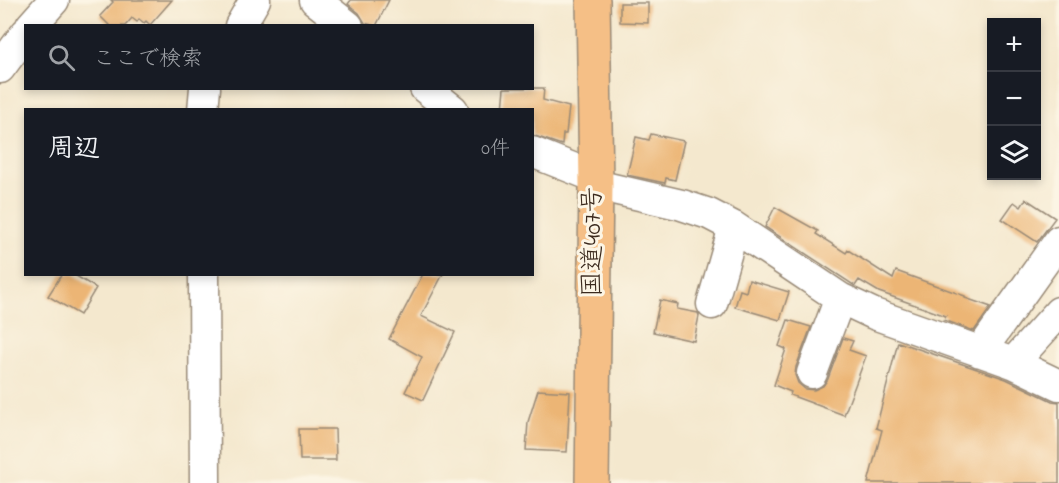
<!DOCTYPE html>
<html lang="ja">
<head>
<meta charset="utf-8">
<style>
	:root { --surface:#171b24; --page:#242831; --text:#f1f3f6; --muted:#9ea1a6; --line:#363941 }
	body { margin:0; font-family:"Indie Flower","Klee One",sans-serif; background:var(--page); color:var(--text) }
	.controls { position:absolute; right:18px; top:18px; display:grid; overflow:hidden; border-radius:0px; box-shadow:0 3px 9px #0003 }
	.controls button { width:54px; height:54px; display:grid; place-items:center; padding:0; border:0; border-bottom:2px solid var(--line); background:var(--surface); color:var(--text); font:30px sans-serif }
	.list { margin:0; padding:0; list-style:none }
	h2 { display:flex; justify-content:space-between; align-items:center; height:78px; margin:0; padding:0 24px; font-size:26px }
	h2 small { font-size:20px; font-weight:400; color:var(--muted) }
	.icon { flex:none; width:33px; height:33px; fill:none; stroke:currentColor; stroke-width:2; stroke-linecap:round; stroke-linejoin:round }
	.map { position:relative; flex:none; width:1059px; height:483px; overflow:hidden }
	.search { position:absolute; background:var(--surface); box-shadow:0 3px 9px #0003; left:24px; top:24px; width:510px; height:66px; display:flex; align-items:center; gap:15px; box-sizing:border-box; padding:0 21px; border-radius:0px; color:var(--muted); font-size:22px }
	.panel { position:absolute; background:var(--surface); box-shadow:0 3px 9px #0003; left:24px; top:108px; width:510px; height:168px; border-radius:0px }
	.map>svg:first-child { display:block }
</style>
</head>
<body>
<div class="map">
<svg width="1059" height="483" viewBox="0 0 1059 483">
	<rect width="100%" height="100%" fill="#fcf5e5"/>
	<filter id="ink" filterUnits="userSpaceOnUse"><feTurbulence type="fractalNoise" baseFrequency=".0167" numOctaves="2"/><feDisplacementMap in="SourceGraphic" scale="12" xChannelSelector="R" yChannelSelector="G"/><feConvolveMatrix kernelMatrix="1 2 1 2 8 2 1 2 1" color-interpolation-filters="sRGB"/></filter>
	<filter id="wash" filterUnits="userSpaceOnUse"><feTurbulence type="fractalNoise" baseFrequency=".008" numOctaves="4" result="noise"/><feDisplacementMap in="SourceGraphic" scale="24" xChannelSelector="R" yChannelSelector="G"/><feGaussianBlur stdDeviation="1.35" result="paint"/><feColorMatrix in="noise" values="0 0 0 0 0 0 0 0 0 0 0 0 0 0 0 0 0 1.4 0 .05"/><feComposite in="paint" operator="in"/></filter>
	<g filter="url(#wash)">
		<rect width="100%" height="100%" fill="#f4e8ce"/>
		<g id="blocks">
			<path fill="#ecb574" d="M 111,0 L 172,0 L 150,25 L 146,21 L 144,23 L 139,19 L 137,22 L 132,18 L 125,26 L 110,26 L 100,16 L 113,2 Z
				M 351,0 L 389,0 L 376,26 L 365,23 L 359,13 L 348,4 Z
				M 620,3 L 648,3 L 648,23 L 620,22 Z
				M 504,88 L 544,88 L 543,100 L 569,107 L 566,134 L 563,134 L 562,145 L 532,135 L 532,110 L 502,110 Z
				M 651,134 L 684,141 L 675,180 L 666,178 L 665,183 L 627,175 L 636,137 L 649,140 Z
				M 1026,199 L 1055,218 L 1037,242 L 1002,219 L 1014,202 L 1021,207 Z
				M 775,207 L 818,231 L 816,234 L 846,253 L 848,250 L 893,279 L 896,271 L 965,296 L 965,298 L 991,307 L 974,331 L 944,320 L 946,316 L 879,292 L 859,280 L 855,286 L 765,227 Z
				M 62,274 L 73,274 L 96,288 L 80,315 L 48,296 Z
				M 423,274 L 443,274 L 421,316 L 455,332 L 423,400 L 405,392 L 422,357 L 389,339 Z
				M 749,280 L 789,292 L 780,320 L 735,307 L 740,290 L 746,292 Z
				M 660,300 L 678,304 L 677,309 L 698,313 L 699,316 L 694,341 L 653,332 Z
				M 788,320 L 811,327 L 796,367 L 795,375 L 798,383 L 805,389 L 814,390 L 823,386 L 828,379 L 843,338 L 853,341 L 849,350 L 866,356 L 844,415 L 790,395 L 791,392 L 774,385 L 786,349 L 779,346 Z
				M 898,342 L 1006,379 L 1052,401 L 1059,402 L 1059,483 L 868,483 L 882,430 L 876,428 Z
				M 538,390 L 570,392 L 567,452 L 526,450 L 528,422 Z
				M 299,429 L 335,429 L 336,460 L 300,460 Z"/>
		</g>
	</g>
	<g filter="url(#ink)">
		<use href="#blocks" fill-opacity="0" stroke="#988976" stroke-width="1.5"/>
		<g fill="none" stroke-linecap="round" stroke-linejoin="round">
			<defs>
				<path id="minor" d="M 315,0 L 348,26
					M 31,26 L 54,0
					M 240,26 L 255,0
					M 0,68 L 26,33
					M 425,88 L 453,110
					M 203,110 L 205,88
					M 532,152 L 595,177
					M 596,185 L 682,205 L 709,214 L 734,227 L 840,298 L 874,314 L 1013,363 L 1059,385
					M 204,274 L 205,483
					M 712,304 L 734,227
					M 980,352 L 1059,241
					M 1013,363 L 1059,312
					M 812,373 L 840,298"/>
				<path id="highway" d="M 592,483 L 596,185 L 593,0"/>
			</defs>
			<use href="#minor" stroke="#988976" stroke-width="33"/>
			<use href="#highway" stroke="#988976" stroke-width="36"/>
			<use href="#minor" stroke="#fff" stroke-width="30"/>
			<use href="#highway" stroke="#f5bf86" stroke-width="33"/>
		</g>
	</g>
	<g text-anchor="middle" dominant-baseline="central" stroke-width="6" stroke-linejoin="round" paint-order="stroke">
		<g font-size="26" fill="#3b2a1e" stroke="#fcf5e5">
			<text transform="translate(594 242) rotate(-90)">国道407号</text>
		</g>
	</g>
</svg>
<div class="controls">
<button>+</button>
<button>−</button>
<button><svg class="icon" aria-label="layers" viewBox="0 0 24 24"><path d="M12 4l9 5-9 5-9-5zM3 14l9 5 9-5"/></svg></button>
</div>
<div class="search"><svg class="icon" aria-label="search" viewBox="0 0 24 24"><circle cx="10" cy="10" r="6"/><path d="M15 15l6 6"/></svg>ここで検索</div>
<section class="panel">
<h2>周辺<small>0件</small></h2>
<ul class="list">
</ul>
</section>
</div>
</body>
</html>
